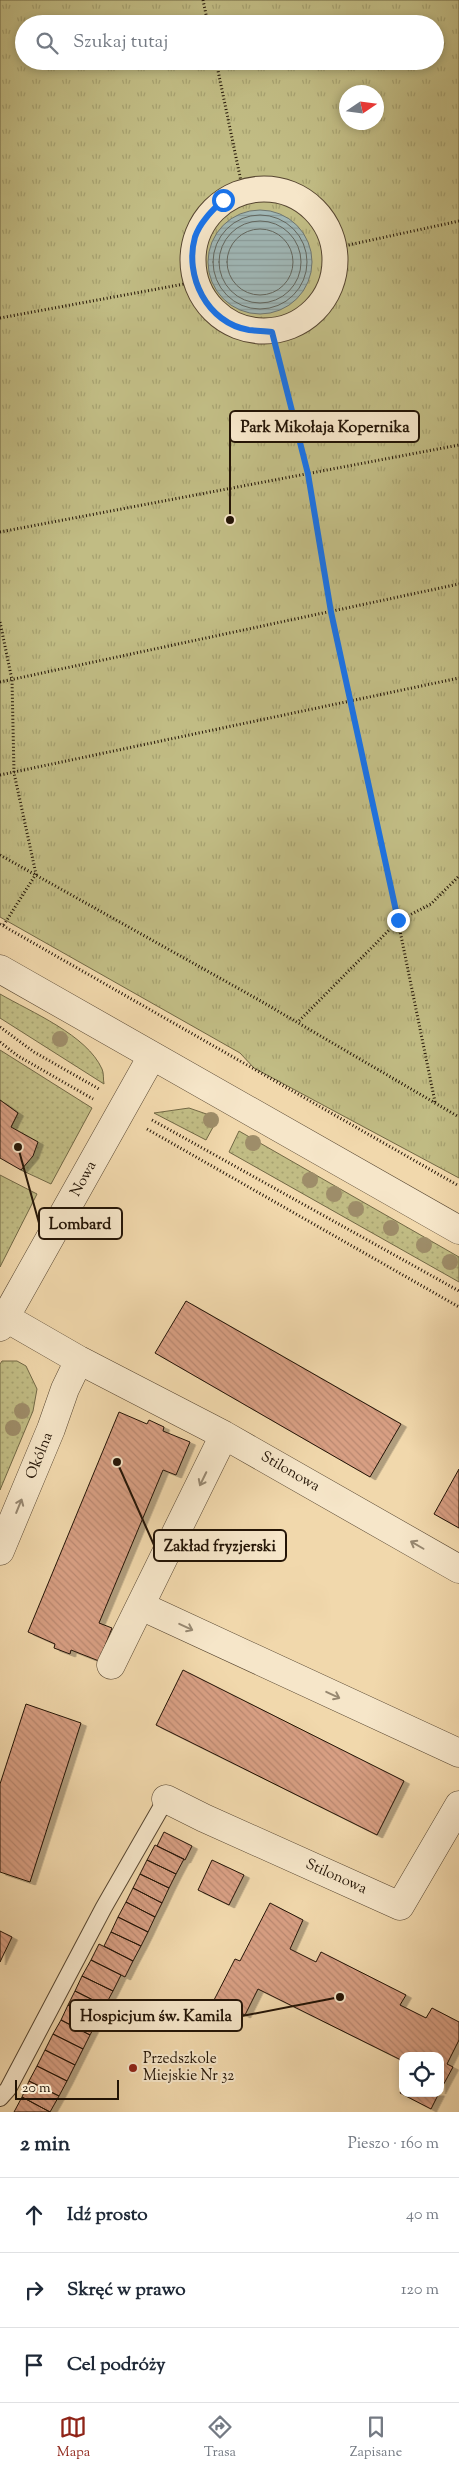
<!DOCTYPE html>
<html lang="pl">
<head>
<meta charset="utf-8">
<style>
	:root { --surface:#fff; --page:#f6f6f7; --text:#1f2937; --muted:#747a83; --line:#e0e1e3; --accent:#8f2418 }
	body { margin:0; font-family:"Sorts Mill Goudy",serif; background:var(--page); color:var(--text) }
	.controls { position:absolute; right:15px; bottom:15px; display:grid; overflow:hidden; border-radius:10px; box-shadow:0 2px 8px #0003 }
	.controls button { width:45px; height:45px; display:grid; place-items:center; padding:0; border:0; border-bottom:1px solid var(--line); background:var(--surface); color:var(--text); font:25px sans-serif }
	.compass { position:absolute; left:339px; top:85px; width:45px; height:45px; border-radius:50%; background:var(--surface); box-shadow:0 2px 8px #0003; rotate:77deg }
	.scale { position:absolute; left:15px; bottom:12px; width:104px; box-sizing:border-box; padding-left:5px; border:2px solid #231406; border-top:0; font-size:14px; line-height:18px; white-space:nowrap; color:#231406; -webkit-text-stroke:4px #f6e6c9; paint-order:stroke }
	.stop { position:absolute; width:15px; height:15px; margin:-11px; border:4px solid #1a73e8; border-radius:50%; background:#fff }
	.stop.end { background:#1a73e8; border-color:#fff; box-shadow:0 1px 5px #0008 }
	.list { margin:0; padding:0; list-style:none }
	h2 { display:flex; justify-content:space-between; align-items:center; height:65px; margin:0; padding:0 20px; font-size:21px }
	h2 small { font-size:16px; font-weight:400; color:var(--muted) }
	.list li { display:grid; grid-template-columns:32px 1fr auto; gap:15px; align-items:center; box-sizing:border-box; height:75px; padding:0 20px; border-top:1px solid var(--line) }
	.list b { display:block; font-size:19px; white-space:nowrap }
	.list em { font-size:16px; font-style:normal; color:var(--muted) }
	.icon { flex:none; width:28px; height:28px; fill:none; stroke:currentColor; stroke-width:2; stroke-linecap:round; stroke-linejoin:round }
	.map { position:relative; flex:none; width:459px; height:2112px; overflow:hidden }
	.search { position:absolute; background:var(--surface); box-shadow:0 2px 8px #0003; left:15px; right:15px; top:15px; height:55px; display:flex; align-items:center; gap:12px; box-sizing:border-box; padding:0 18px; border-radius:28px; color:var(--muted); font-size:19px }
	.sheet { height:290px; background:var(--surface) }
	nav { display:flex; justify-content:space-around; align-items:center; box-sizing:border-box; height:70px; border-top:1px solid var(--line); background:var(--surface); font-size:14px; color:var(--muted) }
	nav a { display:grid; justify-items:center; gap:2px }
	nav .on { color:var(--accent) }
	.map>svg:first-child { display:block }
</style>
</head>
<body>
<div class="map">
<svg width="459" height="2112" viewBox="0 0 459 2112">
	<defs>
		<pattern id="grass-dots" width="8" height="8" patternUnits="userSpaceOnUse" patternTransform="scale(1.25)"><rect width="8" height="8" fill="#c1bc84"/><path d="M2 2h.1M6 6h.1" fill="none" stroke="#a6a170" stroke-width="1.8" stroke-linecap="round"/></pattern>
		<pattern id="park-tufts" width="24" height="20" patternUnits="userSpaceOnUse" patternTransform="scale(1.25)"><rect width="24" height="20" fill="#c1bc84"/><path d="M3 7l-1-3M5 7V3M7 7l1-3M15 17l-1-3M17 17v-4M19 17l1-3" fill="none" stroke="#a6a170"/></pattern>
		<pattern id="water-rules" width="6" height="5" patternUnits="userSpaceOnUse" patternTransform="scale(1.25)"><rect width="6" height="5" fill="#a0b7b6"/><path d="M0 2.5h6" fill="none" stroke="#8a9c9b"/></pattern>
		<pattern id="building-back-hatch" width="6" height="6" patternUnits="userSpaceOnUse" patternTransform="scale(1.25)"><rect width="6" height="6" fill="#d89f83"/><path d="M-1 5l2 2M0 0l6 6M5-1l2 2" fill="none" stroke="#b98870"/></pattern>
		<filter id="shadow"><feDropShadow dx="5.5" dy="3" stdDeviation="0" flood-color="#0004"/></filter>
	</defs>
	<rect width="100%" height="100%" fill="#f1d8ac"/>
	<filter id="stains"><feTurbulence type="fractalNoise" baseFrequency=".004" numOctaves="4"/><feColorMatrix values="0 0 0 0 .2 0 0 0 0 .09 0 0 0 0 .02 0 0 0 .5 -.17"/></filter>
	<radialGradient id="worn" r=".72"><stop offset=".6" stop-color="#630" stop-opacity="0"/><stop offset="1" stop-color="#630" stop-opacity=".3"/></radialGradient>
	<path fill="url(#grass-dots)" stroke="#726845" d="M 0,994 C 31,1012 87,1035 102,1069 C 104,1073 103,1079 104,1084 L 0,1018 Z
		M 0,1050 L 92,1108 L 51,1184 L 21,1170 L 26,1163 L 11,1127 L 18,1113 L 0,1100 Z
		M 189,1108 L 218,1118 L 206,1140 L 154,1113 Z
		M 239,1131 L 459,1257 L 459,1282 L 229,1152 Z
		M 0,1175 L 37,1194 L 0,1267 Z
		M 2,1361 L 17,1361 L 26,1366 L 37,1389 L 33,1411 L 0,1490 L 0,1364 Z"/>
	<path fill="url(#park-tufts)" stroke="#726845" fill-rule="evenodd" d="M 0,0 L 459,0 L 459,1178 L 254,1068 L 240,1053 L 0,917 ZM 24,24 L 435,24 L 435,61 L 24,61 ZM 346,92 L 376,92 L 376,122 L 346,122 Z"/>
	<path fill="url(#water-rules)" stroke="#6e7670" d="M208 262a52 52 0 1 1 104 0a52 52 0 1 1-104 0Z"/>
	<g fill="none" stroke-linecap="round" stroke-linejoin="round">
		<path stroke="#62665e" stroke-width="1" d="M213 262a47 47 0 1 1 94 0a47 47 0 1 1-94 0Z
			M219 262a41 41 0 1 1 82 0a41 41 0 1 1-82 0Z
			M227 262a33 33 0 1 1 66 0a33 33 0 1 1-66 0Z"/>
	</g>
	<path fill="url(#building-back-hatch)" stroke="#231406" filter="url(#shadow)" d="M 0,1100 L 18,1113 L 11,1127 L 38,1142 L 33,1156 L 21,1170 L 0,1158 Z
		M 186,1301 L 401,1424 L 370,1477 L 155,1353 Z
		M 119,1412 L 147,1424 L 149,1420 L 164,1427 L 163,1431 L 190,1442 L 176,1475 L 163,1470 L 99,1623 L 112,1628 L 99,1661 L 71,1650 L 70,1654 L 54,1648 L 55,1644 L 28,1632 Z
		M 459,1469 L 459,1528 L 434,1514 Z
		M 183,1670 L 404,1781 L 377,1835 L 156,1725 Z
		M 26,1704 L 81,1723 L 30,1882 L 0,1872 L 0,1784 Z
		M 164,1832 L 192,1846 L 185,1860 L 157,1846 Z
		M 155,1845 L 184,1859 L 176,1874 L 147,1860 Z
		M 147,1860 L 176,1874 L 169,1888 L 140,1874 Z
		M 212,1860 L 244,1875 L 229,1905 L 198,1890 Z
		M 140,1874 L 169,1888 L 162,1903 L 133,1888 Z
		M 133,1888 L 162,1903 L 155,1917 L 126,1902 Z
		M 126,1902 L 155,1917 L 148,1932 L 118,1917 Z
		M 270,1903 L 303,1920 L 290,1949 L 316,1962 L 321,1952 L 406,1995 L 400,2005 L 426,2018 L 432,2008 L 459,2022 L 459,2040 L 447,2064 L 453,2067 L 440,2091 L 440,2056 L 403,2056 L 403,2061 L 258,1989 L 245,2015 L 214,2000 L 235,1959 L 240,1961 Z
		M 118,1917 L 148,1932 L 141,1946 L 111,1932 Z
		M 0,1931 L 12,1937 L 0,1962 Z
		M 111,1932 L 141,1946 L 133,1961 L 104,1946 Z
		M 99,1944 L 133,1961 L 125,1977 L 91,1960 Z
		M 91,1960 L 121,1975 L 113,1991 L 82,1976 Z
		M 82,1976 L 113,1991 L 105,2006 L 75,1991 Z
		M 75,1991 L 105,2006 L 98,2020 L 68,2005 Z
		M 68,2005 L 98,2020 L 90,2035 L 61,2020 Z
		M 61,2020 L 90,2035 L 83,2049 L 53,2034 Z
		M 53,2034 L 83,2049 L 75,2065 L 45,2050 Z
		M 45,2050 L 75,2065 L 67,2081 L 37,2066 Z
		M 37,2066 L 67,2081 L 59,2096 L 29,2081 Z
		M 29,2081 L 59,2096 L 50,2112 L 22,2097 Z
		M 403,2088 L 403,2093 L 439,2093 L 431,2109 L 400,2093 Z
		M 22,2097 L 50,2112 L 14,2112 Z"/>
	<g fill="none" stroke-linecap="round" stroke-linejoin="round">
		<defs>
			<path id="service" d="M 0,2098 L 8,2089 L 104,1907 L 166,1799"/>
			<path id="pedestrian" d="M193 260a71 71 0 1 1 142 0a71 71 0 1 1-142 0Z"/>
			<path id="minor" d="M 6,1318 L 79,1360 L 224,1435 L 459,1569
				M 0,1551 L 51,1429 L 65,1389 L 79,1360
				M 141,1606 L 459,1753
				M 111,1665 L 224,1435
				M 166,1799 L 204,1818 L 400,1906 L 459,1805"/>
			<path id="tertiary" d="M 0,969 L 459,1230
				M 0,1327 L 152,1056"/>
		</defs>
		<use href="#service" stroke="#564530" stroke-width="18"/>
		<use href="#pedestrian" stroke="#564530" stroke-width="27"/>
		<use href="#minor" stroke="#564530" stroke-width="29"/>
		<use href="#tertiary" stroke="#564530" stroke-width="29"/>
		<path stroke="#231406" stroke-width="3" stroke-dasharray="1 2.5" stroke-linecap="butt" d="M 203,0 L 208,24
			M 216,61 L 243,191
			M 335,248 L 459,221
			M 0,318 L 195,282
			M 272,332 L 308,474 L 331,612 L 398,921 L 298,1022
			M 0,532 L 459,445
			M 0,622 L 12,680 L 14,773 L 36,874 L 3,926
			M 0,682 L 459,584
			M 0,775 L 459,678
			M 0,855 L 259,1000 L 459,1117
			M 0,924 L 459,1186
			M 0,1027 L 34,1052 L 99,1089
			M 0,1042 L 18,1056 L 93,1099
			M 435,1102 L 398,921 L 431,904 L 459,876
			M 152,1120 L 459,1291
			M 147,1129 L 459,1307"/>
		<use href="#service" stroke="#f6e6c9" stroke-width="16"/>
		<use href="#pedestrian" stroke="#f6e6c9" stroke-width="25"/>
		<use href="#minor" stroke="#f6e6c9" stroke-width="28"/>
		<use href="#tertiary" stroke="#f6e6c9" stroke-width="28"/>
	</g>
	<g fill="#9e8d69">
		<circle cx="60" cy="1039" r="8"/>
		<circle cx="211" cy="1120" r="8"/>
		<circle cx="253" cy="1143" r="8"/>
		<circle cx="310" cy="1180" r="8"/>
		<circle cx="334" cy="1194" r="8"/>
		<circle cx="356" cy="1209" r="8"/>
		<circle cx="391" cy="1228" r="8"/>
		<circle cx="424" cy="1245" r="8"/>
		<circle cx="450" cy="1262" r="8"/>
		<circle cx="22" cy="1411" r="8"/>
		<circle cx="13" cy="1428" r="8"/>
	</g>
	<defs><path id="oneway-shaft" d="M-6 0H5M1.5-3L5.5 0L1.5 3" fill="none" stroke-width="1.6" stroke-linecap="round" stroke-linejoin="round" transform="scale(1.25)"/></defs>
	<g stroke="#978871">
		<use href="#oneway-shaft" transform="translate(203 1479) rotate(116)"/>
		<use href="#oneway-shaft" transform="translate(19 1506) rotate(-68)"/>
		<use href="#oneway-shaft" transform="translate(417 1545) rotate(-150)"/>
		<use href="#oneway-shaft" transform="translate(186 1627) rotate(25)"/>
		<use href="#oneway-shaft" transform="translate(333 1695) rotate(25)"/>
	</g>
	<g fill="none" stroke-linecap="round" stroke-linejoin="round">
		<path stroke="#1a73e8" stroke-width="6" d="M 223,200 C 212,211 200,222 195,237 C 184,276 207,323 249,330 C 256,331 264,331 272,332 L 308,474 L 331,612 L 398,920"/>
	</g>
	<circle fill="#8f2418" stroke="#f6e6c9" stroke-width="2" cx="133" cy="2068" r="5"/>
	<g text-anchor="middle" dominant-baseline="central" stroke-width="4" stroke-linejoin="round" paint-order="stroke">
		<g font-size="15" fill="#231406" stroke="#f6e6c9">
			<text transform="translate(84 1179) rotate(-61)">Nowa</text>
			<text transform="translate(40 1456) rotate(-68)">Okólna</text>
			<text transform="translate(290 1472) rotate(30)">Stilonowa</text>
			<text transform="translate(336 1877) rotate(24)">Stilonowa</text>
		</g>
		<g font-size="15" fill="#231406" stroke="#f6e6c9" text-anchor="start">
			<text x="143" y="2059">Przedszkole<tspan x="143" dy="17">Miejskie Nr 32</tspan></text>
		</g>
	</g>
	<path fill="none" stroke="#231406" stroke-width="2" d="M230 520L230 427M18 1147L39 1223M117 1462L154 1545M340 1997L242 2016"/>
	<g fill="#231406" stroke="#f6e6c9" stroke-width="2">
		<circle cx="230" cy="520" r="5"/>
		<circle cx="18" cy="1147" r="5"/>
		<circle cx="117" cy="1462" r="5"/>
		<circle cx="340" cy="1997" r="5"/>
	</g>
	<g fill="#f6e6c9" stroke="#231406" stroke-width="2">
		<rect x="230" y="411" width="189" height="31" rx="5"/>
		<rect x="39" y="1208" width="83" height="31" rx="5"/>
		<rect x="154" y="1530" width="132" height="31" rx="5"/>
		<rect x="70" y="2000" width="172" height="31" rx="5"/>
	</g>
	<g font-size="16" text-anchor="middle" font-weight="bold" fill="#231406">
		<text x="325" y="432">Park Mikołaja Kopernika</text>
		<text x="80" y="1229">Lombard</text>
		<text x="220" y="1551">Zakład fryzjerski</text>
		<text x="156" y="2021">Hospicjum św. Kamila</text>
	</g>
	<rect width="100%" height="100%" filter="url(#stains)"/>
	<rect width="100%" height="100%" fill="url(#worn)"/>
</svg>
<div class="controls">
<button><svg class="icon" aria-label="locate" viewBox="0 0 24 24"><circle cx="12" cy="12" r="6"/><path d="M12 2v4M12 18v4M2 12h4M18 12h4"/></svg></button>
</div>
<svg class="compass" viewBox="-18 -18 36 36"><path d="M0-13l5 13h-10z" fill="#e53935"/><path d="M0 13l5-13h-10z" fill="#747a83"/></svg>
<div class="scale">20 m</div>
<div class="stop" style="left:223px;top:200px"></div>
<div class="stop end" style="left:398px;top:920px"></div>
<div class="search"><svg class="icon" aria-label="search" viewBox="0 0 24 24"><circle cx="10" cy="10" r="6"/><path d="M15 15l6 6"/></svg>Szukaj tutaj</div>
</div>
<section class="sheet">
<h2>2 min<small>Pieszo · 160 m</small></h2>
<ul class="list">
<li><svg class="icon" aria-label="ahead" viewBox="0 0 24 24"><path d="M12 20V5M6 11l6-6 6 6"/></svg><div><b>Idź prosto</b></div><em>40 m</em></li>
<li><svg class="icon" aria-label="right" viewBox="0 0 24 24"><path d="M7 20v-9h11M14 6l5 5-5 5"/></svg><div><b>Skręć w prawo</b></div><em>120 m</em></li>
<li><svg class="icon" aria-label="arrive" viewBox="0 0 24 24"><path d="M6 21V4h12l-3 4 3 4H6"/></svg><div><b>Cel podróży</b></div></li>
</ul>
</section>
<nav>
<a class="on"><svg class="icon" aria-label="map" viewBox="0 0 24 24"><path d="M3 6l6-2 6 2 6-2v14l-6 2-6-2-6 2zM9 4v14M15 6v14"/></svg>Mapa</a>
<a><svg class="icon" aria-label="directions" viewBox="0 0 24 24"><path d="M12 3l9 9-9 9-9-9zM9 14v-3h6M13 9l2 2-2 2"/></svg>Trasa</a>
<a><svg class="icon" aria-label="saved" viewBox="0 0 24 24"><path d="M7 4h10v16l-5-4-5 4z"/></svg>Zapisane</a>
</nav>
</body>
</html>
